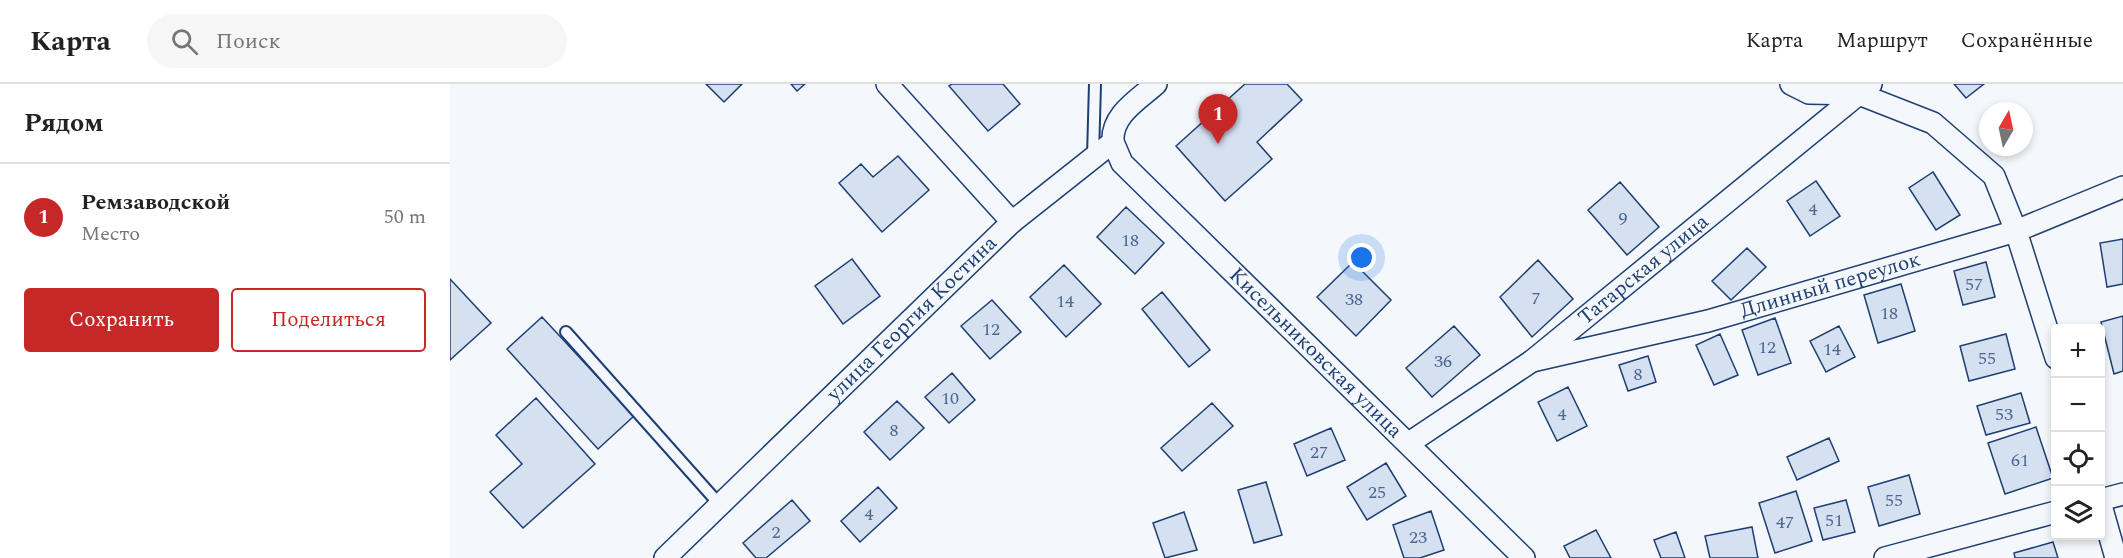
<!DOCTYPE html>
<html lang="ru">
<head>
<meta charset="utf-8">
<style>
	:root { --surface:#fff; --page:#f6f6f6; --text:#222; --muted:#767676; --line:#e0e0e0; --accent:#c62828 }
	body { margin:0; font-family:Spectral,serif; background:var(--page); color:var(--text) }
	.controls { position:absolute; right:18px; bottom:18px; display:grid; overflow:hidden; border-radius:6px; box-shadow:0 3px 9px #0003 }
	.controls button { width:54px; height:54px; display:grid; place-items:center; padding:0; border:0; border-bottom:2px solid var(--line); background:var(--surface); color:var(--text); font:30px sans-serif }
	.compass { position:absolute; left:1529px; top:18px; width:54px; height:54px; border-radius:50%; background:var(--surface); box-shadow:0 3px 9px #0003; rotate:9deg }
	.you { position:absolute; left:912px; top:174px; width:21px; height:21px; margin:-15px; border:4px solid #fff; border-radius:50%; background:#1a73e8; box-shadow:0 0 0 9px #1a73e833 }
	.badge { display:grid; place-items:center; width:39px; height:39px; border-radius:50%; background:var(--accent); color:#fff; font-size:20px; font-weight:700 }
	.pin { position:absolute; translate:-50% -50px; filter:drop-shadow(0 2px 3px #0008) }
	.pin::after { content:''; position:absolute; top:32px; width:21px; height:18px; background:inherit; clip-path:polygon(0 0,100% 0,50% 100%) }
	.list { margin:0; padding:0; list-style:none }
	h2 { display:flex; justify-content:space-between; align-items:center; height:78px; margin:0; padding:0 24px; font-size:26px }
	h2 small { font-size:20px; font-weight:400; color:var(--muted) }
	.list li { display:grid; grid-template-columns:39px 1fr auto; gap:18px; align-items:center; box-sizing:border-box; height:108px; padding:0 24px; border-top:2px solid var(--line) }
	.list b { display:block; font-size:22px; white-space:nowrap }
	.list p { margin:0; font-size:20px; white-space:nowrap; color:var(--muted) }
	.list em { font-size:20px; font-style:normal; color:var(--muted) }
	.actions { display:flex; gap:12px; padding:18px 24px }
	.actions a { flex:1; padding:14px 0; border:2px solid var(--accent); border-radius:6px; text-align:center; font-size:21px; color:var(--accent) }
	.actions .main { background:var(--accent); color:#fff }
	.icon { flex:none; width:33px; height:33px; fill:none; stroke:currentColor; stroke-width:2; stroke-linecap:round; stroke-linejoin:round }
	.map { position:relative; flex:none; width:1673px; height:474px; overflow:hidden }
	header { display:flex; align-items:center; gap:36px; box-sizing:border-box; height:84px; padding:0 30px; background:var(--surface); border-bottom:2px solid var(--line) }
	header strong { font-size:28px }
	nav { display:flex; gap:33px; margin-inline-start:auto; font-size:21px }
	.search { width:420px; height:54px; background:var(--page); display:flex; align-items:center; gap:15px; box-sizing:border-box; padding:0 21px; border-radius:33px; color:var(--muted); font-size:22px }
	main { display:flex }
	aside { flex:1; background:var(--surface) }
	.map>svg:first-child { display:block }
</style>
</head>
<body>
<header>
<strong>Карта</strong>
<div class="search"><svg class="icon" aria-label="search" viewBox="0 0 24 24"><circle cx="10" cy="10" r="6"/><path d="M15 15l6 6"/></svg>Поиск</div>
<nav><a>Карта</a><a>Маршрут</a><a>Сохранённые</a></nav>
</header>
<main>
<aside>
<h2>Рядом<small></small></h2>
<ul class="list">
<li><span class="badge">1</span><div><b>Ремзаводской</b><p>Место</p></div><em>50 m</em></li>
</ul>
<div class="actions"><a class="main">Сохранить</a><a>Поделиться</a></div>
</aside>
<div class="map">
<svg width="1673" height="474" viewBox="0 0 1673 474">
	<rect width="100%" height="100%" fill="#f4f7fb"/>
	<path fill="#d5e0f0" stroke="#1d3f73" stroke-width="1.5" d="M 256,0 L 292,0 L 274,18 Z
		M 341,0 L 355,0 L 347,7 Z
		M 502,0 L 553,0 L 570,20 L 538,47 L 499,2 Z
		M 795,0 L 837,0 L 852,16 L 807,58 L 822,75 L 775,117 L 726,62 Z
		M 1504,0 L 1534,0 L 1516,14 Z
		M 448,72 L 479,106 L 432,148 L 389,99 L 411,80 L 423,93 Z
		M 1483,88 L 1510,131 L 1486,146 L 1459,104 Z
		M 1366,97 L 1390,132 L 1360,152 L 1337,117 Z
		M 1170,98 L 1209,143 L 1177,171 L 1138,126 Z
		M 676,123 L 714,159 L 685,190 L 647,153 Z
		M 1673,155 L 1673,200 L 1657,203 L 1650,159 Z
		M 1297,164 L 1316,183 L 1281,216 L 1262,197 Z
		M 402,175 L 430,212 L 393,240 L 365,202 Z
		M 1088,176 L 1123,215 L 1082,253 L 1050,213 Z
		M 903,178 L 941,216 L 906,252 L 867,213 Z
		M 1536,178 L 1545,213 L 1513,221 L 1504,187 Z
		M 614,181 L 651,220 L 616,253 L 580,213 Z
		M 0,195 L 41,239 L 0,276 Z
		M 1451,200 L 1465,247 L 1428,259 L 1414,211 Z
		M 712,208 L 760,266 L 739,283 L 692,225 Z
		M 542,216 L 571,248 L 540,275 L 511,242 Z
		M 1673,232 L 1673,287 L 1664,290 L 1651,238 Z
		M 92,233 L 184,332 L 148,365 L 57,265 Z
		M 1325,234 L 1341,279 L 1308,291 L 1292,246 Z
		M 1004,242 L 1030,271 L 982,313 L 956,284 Z
		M 1389,242 L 1405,273 L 1376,288 L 1360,257 Z
		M 1270,250 L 1288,291 L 1264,301 L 1246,261 Z
		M 1556,250 L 1565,285 L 1519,297 L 1510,262 Z
		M 1198,272 L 1206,298 L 1178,307 L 1169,281 Z
		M 502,289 L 525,316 L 499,339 L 475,313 Z
		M 1118,303 L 1137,342 L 1107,357 L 1088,318 Z
		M 1571,309 L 1580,339 L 1536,351 L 1527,322 Z
		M 86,314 L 145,380 L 73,444 L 40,408 L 72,380 L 46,351 Z
		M 447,317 L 474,344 L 440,376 L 414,348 Z
		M 762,319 L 783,342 L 732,387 L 711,364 Z
		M 1586,343 L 1603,394 L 1555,410 L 1538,359 Z
		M 881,344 L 895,376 L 857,392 L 844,360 Z
		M 1379,354 L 1389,377 L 1347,396 L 1337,373 Z
		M 936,379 L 956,412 L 917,436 L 897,403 Z
		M 1459,391 L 1470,430 L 1429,442 L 1418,403 Z
		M 816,398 L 832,451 L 804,459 L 788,406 Z
		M 428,403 L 447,424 L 410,458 L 391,437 Z
		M 1346,407 L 1362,457 L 1325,469 L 1309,419 Z
		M 342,416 L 360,437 L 316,474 L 306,474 L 293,459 Z
		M 1396,416 L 1405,448 L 1373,456 L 1364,424 Z
		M 981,427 L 994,466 L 970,474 L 954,474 L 943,441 Z
		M 734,428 L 747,466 L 715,474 L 703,439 Z
		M 1302,443 L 1308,474 L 1260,474 L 1255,452 Z
		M 1146,446 L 1161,474 L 1120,474 L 1114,462 Z
		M 1226,448 L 1235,474 L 1211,474 L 1204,456 Z
		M 1603,458 L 1608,474 L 1565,474 L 1564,469 Z"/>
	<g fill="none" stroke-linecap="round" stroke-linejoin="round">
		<defs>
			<path id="lane" d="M 643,72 L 645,0
				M 116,248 L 270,421"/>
			<g id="street">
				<path d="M 437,0 L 562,138"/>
				<path d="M 1341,0 L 1359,9 L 1409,10 L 1483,39 L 1544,92 L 1566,147 L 1606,274"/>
				<path id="s1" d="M 663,58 L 672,79 L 1074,474"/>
				<path id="s2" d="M 1082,277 L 1258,237 L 1566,147 L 1673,103"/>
				<path id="s3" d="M 959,359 L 1082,277 L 1421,0"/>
				<path d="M 1650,416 L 1673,410"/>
				<path d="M 1650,418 L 1666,474"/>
				<path id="s4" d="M 215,474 L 562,138 L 663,58 C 661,31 688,16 706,0"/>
				<path d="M 1435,474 L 1606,428"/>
			</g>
		</defs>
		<use href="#lane" stroke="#1d3f73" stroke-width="14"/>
		<use href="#street" stroke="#1d3f73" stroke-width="24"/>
		<use href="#lane" stroke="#f4f7fb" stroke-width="10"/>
		<use href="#street" stroke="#f4f7fb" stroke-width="21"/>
	</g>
	<g text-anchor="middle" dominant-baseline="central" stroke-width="4.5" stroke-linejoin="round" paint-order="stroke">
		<g font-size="18" fill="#4b6792">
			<text x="1363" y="125">4</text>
			<text x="1173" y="134">9</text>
			<text x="680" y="156">18</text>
			<text x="1524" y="200">57</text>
			<text x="1086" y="214">7</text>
			<text x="904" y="215">38</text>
			<text x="615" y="217">14</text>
			<text x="1439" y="229">18</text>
			<text x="541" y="245">12</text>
			<text x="1317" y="263">12</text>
			<text x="1382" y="265">14</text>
			<text x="1537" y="274">55</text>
			<text x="993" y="277">36</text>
			<text x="1188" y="290">8</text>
			<text x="500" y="314">10</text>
			<text x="1112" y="330">4</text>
			<text x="1554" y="330">53</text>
			<text x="444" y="346">8</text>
			<text x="869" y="368">27</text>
			<text x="1570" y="376">61</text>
			<text x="927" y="408">25</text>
			<text x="1444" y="416">55</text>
			<text x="419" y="430">4</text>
			<text x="1384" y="436">51</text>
			<text x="1335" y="438">47</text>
			<text x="326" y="448">2</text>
			<text x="968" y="453">23</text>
		</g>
		<g font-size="21" fill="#1d3f73" stroke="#f4f7fb">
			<text stroke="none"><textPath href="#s3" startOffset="292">Татарская улица</textPath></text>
			<text stroke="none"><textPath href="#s2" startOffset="308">Длинный переулок</textPath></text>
			<text stroke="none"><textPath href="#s4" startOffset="344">улица Георгия Костина</textPath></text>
			<text stroke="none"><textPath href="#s1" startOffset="294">Кисельниковская улица</textPath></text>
		</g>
	</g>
</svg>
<div class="controls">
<button>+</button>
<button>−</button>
<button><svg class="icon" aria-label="locate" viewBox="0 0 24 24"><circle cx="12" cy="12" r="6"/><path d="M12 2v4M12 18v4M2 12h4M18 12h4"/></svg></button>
<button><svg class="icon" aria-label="layers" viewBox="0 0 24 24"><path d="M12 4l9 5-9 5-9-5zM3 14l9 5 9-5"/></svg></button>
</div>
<svg class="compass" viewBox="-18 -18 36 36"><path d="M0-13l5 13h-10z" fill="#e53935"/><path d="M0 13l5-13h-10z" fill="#767676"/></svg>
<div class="you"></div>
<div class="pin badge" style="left:768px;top:60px">1</div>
</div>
</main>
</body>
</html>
